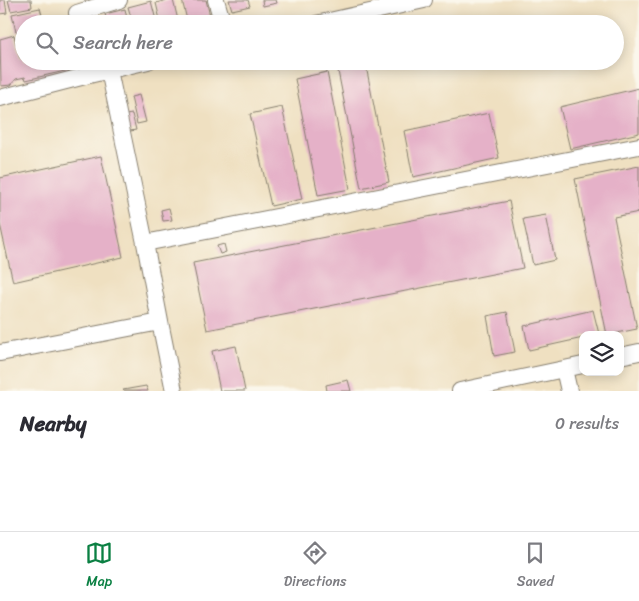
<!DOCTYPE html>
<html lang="en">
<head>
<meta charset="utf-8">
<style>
	:root { --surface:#fff; --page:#f2f2f3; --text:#2b2b33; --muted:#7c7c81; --line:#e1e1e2; --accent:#0b8043 }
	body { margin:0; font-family:Sriracha,sans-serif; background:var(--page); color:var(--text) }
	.controls { position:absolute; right:15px; bottom:15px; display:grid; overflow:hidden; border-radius:10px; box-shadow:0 2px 12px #0003 }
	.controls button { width:45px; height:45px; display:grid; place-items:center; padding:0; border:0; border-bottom:1px solid var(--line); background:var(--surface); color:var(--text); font:25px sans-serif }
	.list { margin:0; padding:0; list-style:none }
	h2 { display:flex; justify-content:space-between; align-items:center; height:65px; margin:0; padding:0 20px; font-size:21px }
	h2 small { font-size:16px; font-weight:400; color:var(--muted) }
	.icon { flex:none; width:28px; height:28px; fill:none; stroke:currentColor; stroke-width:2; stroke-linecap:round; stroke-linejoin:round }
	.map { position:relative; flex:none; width:639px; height:391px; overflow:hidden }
	.search { position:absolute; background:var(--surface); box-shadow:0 2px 12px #0003; left:15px; right:15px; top:15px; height:55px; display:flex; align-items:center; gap:12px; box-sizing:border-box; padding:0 18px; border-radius:28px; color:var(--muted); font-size:19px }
	.sheet { height:140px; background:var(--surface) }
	nav { display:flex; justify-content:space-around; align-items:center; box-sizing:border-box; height:70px; border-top:1px solid var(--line); background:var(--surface); font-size:14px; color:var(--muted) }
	nav a { display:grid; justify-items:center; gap:2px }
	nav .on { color:var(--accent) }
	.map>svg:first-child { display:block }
</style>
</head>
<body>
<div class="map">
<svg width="639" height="391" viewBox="0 0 639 391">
	<rect width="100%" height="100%" fill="#fbf7ec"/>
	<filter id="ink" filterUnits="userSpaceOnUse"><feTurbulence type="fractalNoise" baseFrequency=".02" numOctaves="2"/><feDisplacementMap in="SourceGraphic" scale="10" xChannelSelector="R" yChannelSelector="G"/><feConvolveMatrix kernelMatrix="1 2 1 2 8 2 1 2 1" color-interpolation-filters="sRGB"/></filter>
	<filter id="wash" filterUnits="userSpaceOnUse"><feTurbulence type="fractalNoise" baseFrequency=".0096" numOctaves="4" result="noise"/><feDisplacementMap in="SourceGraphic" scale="20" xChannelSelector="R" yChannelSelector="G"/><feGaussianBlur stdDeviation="1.12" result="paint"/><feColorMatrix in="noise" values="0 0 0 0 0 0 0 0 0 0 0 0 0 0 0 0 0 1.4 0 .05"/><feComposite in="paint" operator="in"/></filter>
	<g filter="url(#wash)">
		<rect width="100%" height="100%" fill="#efe0c1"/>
		<g id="blocks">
			<path fill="#e5b1c8" d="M 0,0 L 5,0 L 7,13 L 0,14 Z
				M 8,0 L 31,0 L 32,7 L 11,11 Z
				M 167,0 L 173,0 L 179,24 L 161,24 L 156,3 Z
				M 182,0 L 206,0 L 211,20 L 198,24 L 188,24 Z
				M 229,0 L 248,0 L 250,6 L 232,10 Z
				M 262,0 L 276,0 L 277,3 L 263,6 Z
				M 151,1 L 157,24 L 133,24 L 128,7 Z
				M 40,8 L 42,15 L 37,16 L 39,24 L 24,24 L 24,31 L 16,32 L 12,14 Z
				M 125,9 L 128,24 L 108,24 L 105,14 Z
				M 14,35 L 20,58 L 24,57 L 24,61 L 67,61 L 69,70 L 26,80 L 25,77 L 16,79 L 11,85 L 1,86 L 0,39 Z
				M 366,66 L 389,182 L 361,188 L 338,71 Z
				M 327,72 L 350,189 L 318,195 L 295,79 Z
				M 639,88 L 639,133 L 570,149 L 560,107 Z
				M 139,95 L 146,122 L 137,124 L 131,97 Z
				M 282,107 L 302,199 L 271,206 L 250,114 Z
				M 489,113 L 499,158 L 413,177 L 404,131 Z
				M 132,114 L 136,130 L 125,132 L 126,115 Z
				M 101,156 L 123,257 L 13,282 L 0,224 L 0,178 Z
				M 639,166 L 639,212 L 614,217 L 637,329 L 607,335 L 575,179 Z
				M 509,201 L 523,268 L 207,330 L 193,263 Z
				M 169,208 L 172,220 L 163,221 L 161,210 Z
				M 546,215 L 555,260 L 533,265 L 523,219 Z
				M 224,244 L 226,252 L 220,254 L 217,246 Z
				M 593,310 L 599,334 L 583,335 L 583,338 L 529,350 L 524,326 Z
				M 507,312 L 515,352 L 494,356 L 487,316 Z
				M 236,346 L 245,391 L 220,391 L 212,351 Z
				M 348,380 L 351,391 L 327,391 L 326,385 Z
				M 146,386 L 148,391 L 124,391 L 123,390 Z"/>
		</g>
	</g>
	<g filter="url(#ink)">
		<use href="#blocks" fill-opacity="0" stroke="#867e6e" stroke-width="1"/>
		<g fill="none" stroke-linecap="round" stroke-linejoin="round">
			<defs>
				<path id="minor" d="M 216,0 L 223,24
					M 77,13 L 119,0
					M 316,24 L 424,0
					M 109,70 L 145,243 L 160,322 L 174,391
					M 0,98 L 93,74 L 148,61
					M 145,243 L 639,146
					M 0,353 L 160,322
					M 620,356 L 639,352
					M 564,369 L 569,391
					M 460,391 L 583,365"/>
			</defs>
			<use href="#minor" stroke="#867e6e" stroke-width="18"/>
			<use href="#minor" stroke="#fff" stroke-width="16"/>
		</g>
	</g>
</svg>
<div class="controls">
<button><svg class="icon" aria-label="layers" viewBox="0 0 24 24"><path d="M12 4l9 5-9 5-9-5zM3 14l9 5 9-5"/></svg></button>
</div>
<div class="search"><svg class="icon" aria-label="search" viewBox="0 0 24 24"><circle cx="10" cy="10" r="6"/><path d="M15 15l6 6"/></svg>Search here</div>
</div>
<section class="sheet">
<h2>Nearby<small>0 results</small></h2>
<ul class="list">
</ul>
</section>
<nav>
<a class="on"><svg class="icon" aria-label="map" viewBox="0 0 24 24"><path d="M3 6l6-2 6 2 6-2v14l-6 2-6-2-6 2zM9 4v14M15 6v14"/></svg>Map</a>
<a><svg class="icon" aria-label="directions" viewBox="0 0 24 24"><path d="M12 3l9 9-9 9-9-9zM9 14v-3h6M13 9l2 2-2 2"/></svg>Directions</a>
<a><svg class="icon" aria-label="saved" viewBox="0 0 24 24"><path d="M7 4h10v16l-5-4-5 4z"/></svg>Saved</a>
</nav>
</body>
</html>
